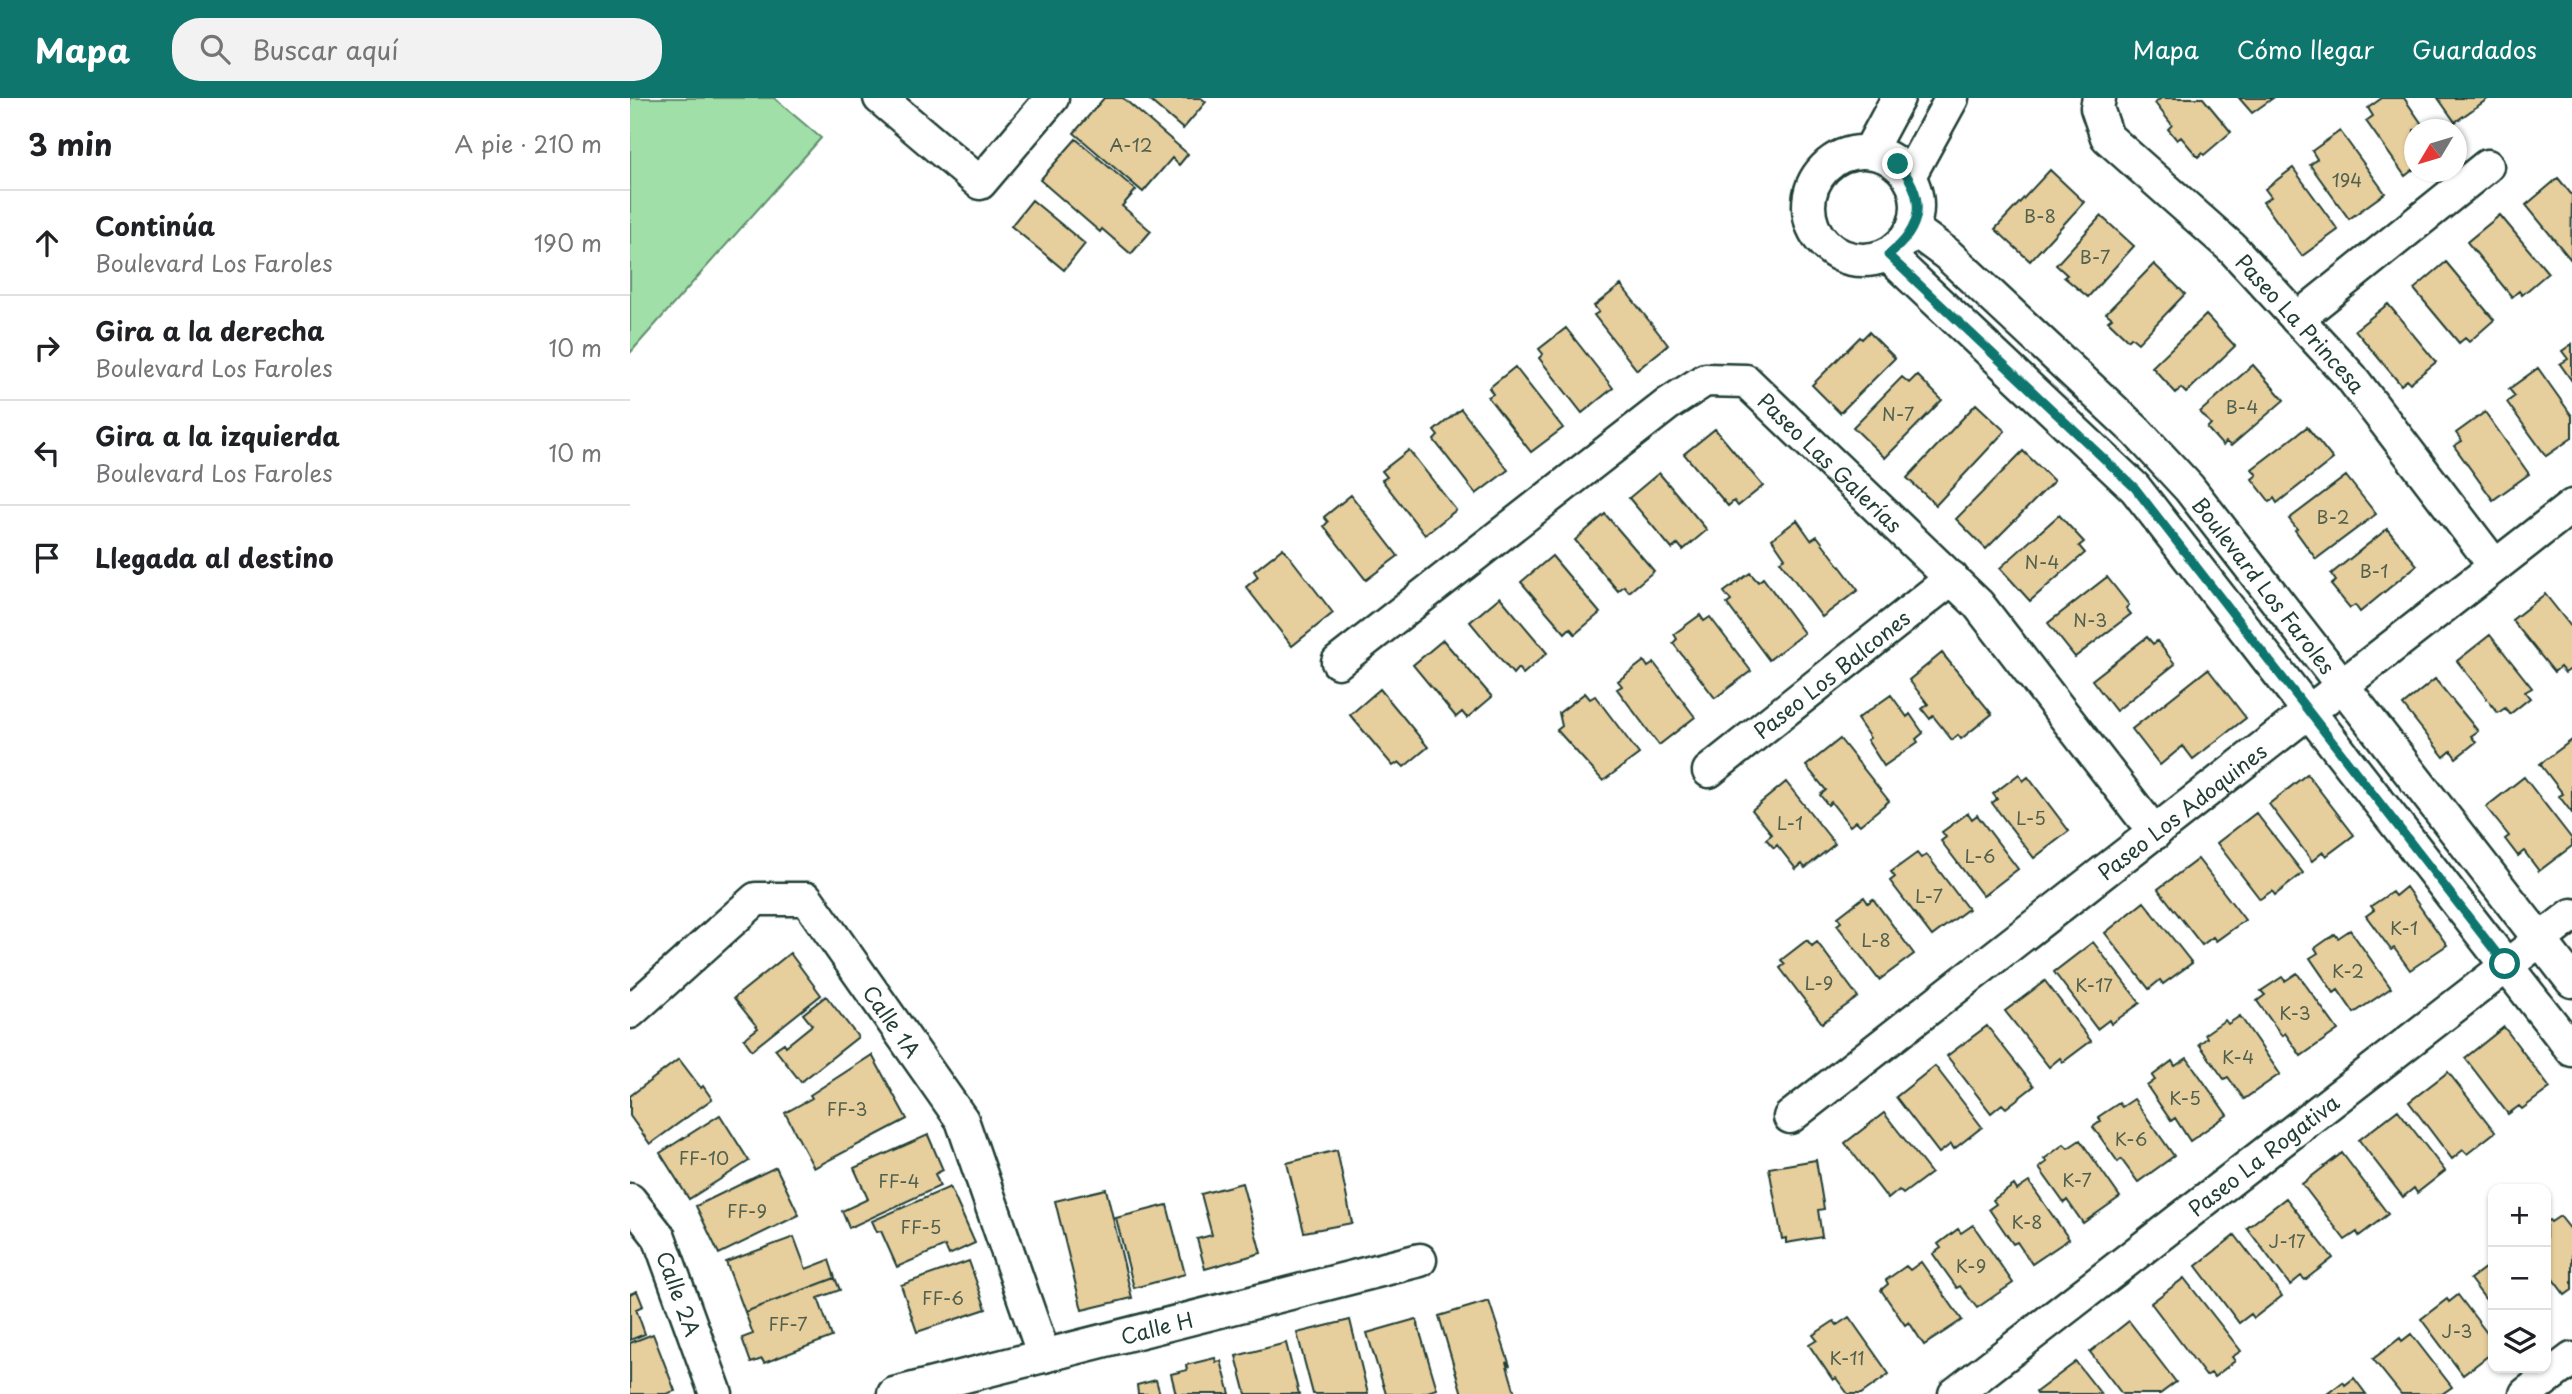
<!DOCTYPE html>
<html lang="es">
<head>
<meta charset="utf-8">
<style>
	:root { --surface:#fff; --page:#f2f2f2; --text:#202124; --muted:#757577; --line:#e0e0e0; --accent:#0f766e }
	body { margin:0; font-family:"Playpen Sans",sans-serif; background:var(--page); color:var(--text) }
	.controls { position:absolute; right:21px; bottom:21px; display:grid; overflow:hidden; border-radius:14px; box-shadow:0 2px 5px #0004 }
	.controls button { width:63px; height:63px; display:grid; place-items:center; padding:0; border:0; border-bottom:2px solid var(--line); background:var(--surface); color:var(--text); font:35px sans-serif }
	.compass { position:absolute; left:1774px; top:21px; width:63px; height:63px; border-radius:50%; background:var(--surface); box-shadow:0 2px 5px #0004; rotate:232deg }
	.stop { position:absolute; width:21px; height:21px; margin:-16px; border:5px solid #0f766e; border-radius:50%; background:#fff }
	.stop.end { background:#0f766e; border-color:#fff; box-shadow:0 2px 7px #0008 }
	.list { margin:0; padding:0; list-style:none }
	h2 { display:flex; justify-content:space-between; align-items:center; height:91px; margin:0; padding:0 28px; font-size:30px }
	h2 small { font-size:23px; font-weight:400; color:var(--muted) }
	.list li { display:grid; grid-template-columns:46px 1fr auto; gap:21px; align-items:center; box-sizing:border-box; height:105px; padding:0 28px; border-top:2px solid var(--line) }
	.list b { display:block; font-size:26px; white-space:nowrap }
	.list p { margin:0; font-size:23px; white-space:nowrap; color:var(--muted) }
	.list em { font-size:23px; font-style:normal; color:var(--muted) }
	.icon { flex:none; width:38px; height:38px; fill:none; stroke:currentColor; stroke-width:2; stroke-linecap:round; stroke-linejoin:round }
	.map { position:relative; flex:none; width:1942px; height:1296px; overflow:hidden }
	header { display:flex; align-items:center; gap:42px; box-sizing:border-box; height:98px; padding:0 35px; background:var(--accent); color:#fff }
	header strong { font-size:33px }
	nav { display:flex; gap:38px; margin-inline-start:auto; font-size:24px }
	.search { width:490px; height:63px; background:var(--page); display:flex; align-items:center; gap:18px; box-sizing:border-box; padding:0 24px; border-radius:28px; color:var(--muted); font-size:26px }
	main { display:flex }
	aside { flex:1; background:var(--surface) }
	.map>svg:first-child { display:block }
</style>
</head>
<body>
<header>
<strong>Mapa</strong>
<div class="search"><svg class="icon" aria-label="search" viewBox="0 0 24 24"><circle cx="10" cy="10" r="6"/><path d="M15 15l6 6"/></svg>Buscar aquí</div>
<nav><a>Mapa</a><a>Cómo llegar</a><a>Guardados</a></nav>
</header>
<main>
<aside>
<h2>3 min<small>A pie · 210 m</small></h2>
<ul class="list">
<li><svg class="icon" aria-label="ahead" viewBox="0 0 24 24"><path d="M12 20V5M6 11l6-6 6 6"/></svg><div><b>Continúa</b><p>Boulevard Los Faroles</p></div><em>190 m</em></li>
<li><svg class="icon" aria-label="right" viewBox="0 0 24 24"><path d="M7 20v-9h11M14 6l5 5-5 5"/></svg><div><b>Gira a la derecha</b><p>Boulevard Los Faroles</p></div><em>10 m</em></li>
<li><svg class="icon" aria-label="left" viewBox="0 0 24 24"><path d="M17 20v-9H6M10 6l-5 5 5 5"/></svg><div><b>Gira a la izquierda</b><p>Boulevard Los Faroles</p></div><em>10 m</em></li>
<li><svg class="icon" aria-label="arrive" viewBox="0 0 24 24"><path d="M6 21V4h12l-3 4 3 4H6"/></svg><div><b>Llegada al destino</b></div></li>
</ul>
</aside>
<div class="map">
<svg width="1942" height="1296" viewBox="0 0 1942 1296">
	<rect width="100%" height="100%" fill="#fff"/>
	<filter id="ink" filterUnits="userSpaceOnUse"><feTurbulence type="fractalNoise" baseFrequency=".0143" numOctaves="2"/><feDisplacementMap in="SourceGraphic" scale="14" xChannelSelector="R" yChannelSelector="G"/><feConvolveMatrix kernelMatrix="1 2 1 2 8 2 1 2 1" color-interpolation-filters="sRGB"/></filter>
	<g filter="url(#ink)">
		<path fill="#a0dfa7" stroke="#608e6e" stroke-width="2" d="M 0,0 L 144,0 L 191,40 L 0,255 Z"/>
		<path fill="#e7ce9d" stroke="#1f3d34" stroke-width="2" d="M 474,0 L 493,0 L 558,56 L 549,67 L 542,60 L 513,94 L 444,35 Z
			M 517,0 L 571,0 L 576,4 L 553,31 Z
			M 1531,0 L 1573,0 L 1601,34 L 1574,57 L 1572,55 L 1568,59 L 1551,39 L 1547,42 L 1538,31 L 1542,27 L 1525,5 Z
			M 1609,0 L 1643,0 L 1622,15 Z
			M 1752,0 L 1774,0 L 1796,32 L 1784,32 L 1784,71 L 1775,78 L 1736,23 L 1743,18 L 1738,10 Z
			M 1808,0 L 1859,0 L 1825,24 Z
			M 1710,33 L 1755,95 L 1719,121 L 1680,67 L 1687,61 L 1682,53 Z
			M 446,41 L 506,92 L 492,108 L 521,133 L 501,156 L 472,131 L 470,134 L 410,82 Z
			M 1663,70 L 1708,132 L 1672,158 L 1633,104 L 1641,99 L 1635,91 Z
			M 1420,72 L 1454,104 L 1400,163 L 1365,131 Z
			M 1928,80 L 1942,97 L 1941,162 L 1896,107 Z
			M 402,102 L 455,146 L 434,172 L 381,128 Z
			M 1870,117 L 1918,175 L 1892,197 L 1889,193 L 1882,199 L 1837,144 Z
			M 1471,118 L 1504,148 L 1458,199 L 1434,179 L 1437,177 L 1426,167 Z
			M 1816,164 L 1864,222 L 1839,244 L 1835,240 L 1829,245 L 1784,191 Z
			M 1524,166 L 1555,196 L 1508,245 L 1501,239 L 1498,242 L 1478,223 L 1482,220 L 1476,215 Z
			M 991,187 L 1038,247 L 1007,272 L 964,217 L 969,214 L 964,208 Z
			M 1758,206 L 1806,264 L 1780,285 L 1777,282 L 1771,287 L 1725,232 Z
			M 1576,217 L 1605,248 L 1556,295 L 1551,290 L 1546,295 L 1522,269 Z
			M 936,230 L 983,290 L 952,315 L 909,260 L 913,256 L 909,251 Z
			M 1239,234 L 1265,260 L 1210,315 L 1182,287 L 1230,239 L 1232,241 Z
			M 1942,246 L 1942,283 L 1930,266 L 1938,261 L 1932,253 Z
			M 1623,267 L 1654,302 L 1601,348 L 1596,344 L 1593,348 L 1577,330 L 1581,326 L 1570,314 Z
			M 885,269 L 933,330 L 901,354 L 858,299 L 863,296 L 859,290 Z
			M 1908,270 L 1942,318 L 1942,340 L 1916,358 L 1877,304 L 1885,298 L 1879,291 Z
			M 1287,277 L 1312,302 L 1255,360 L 1223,329 L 1272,279 L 1279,285 Z
			M 1346,306 L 1375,333 L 1306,407 L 1277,380 Z
			M 831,311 L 878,372 L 846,396 L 804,342 L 808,338 L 804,333 Z
			M 1855,314 L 1899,376 L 1863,402 L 1824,348 L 1832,343 L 1826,335 Z
			M 1677,329 L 1703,361 L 1647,405 L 1644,400 L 1640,404 L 1622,381 L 1627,377 L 1622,371 Z
			M 1085,331 L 1133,388 L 1108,408 L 1104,403 L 1098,408 L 1054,356 Z
			M 779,352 L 826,412 L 795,437 L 752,382 L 757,379 L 752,373 Z
			M 1393,353 L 1424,383 L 1356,451 L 1326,421 Z
			M 1029,375 L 1077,432 L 1053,452 L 1048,446 L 1042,451 L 999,400 Z
			M 1716,378 L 1746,416 L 1686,461 L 1665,432 L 1667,431 L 1659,421 Z
			M 721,397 L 768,458 L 736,482 L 694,428 L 698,424 L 694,419 Z
			M 975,416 L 1024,473 L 999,494 L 994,488 L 988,493 L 945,442 Z
			M 1429,417 L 1454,444 L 1449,448 L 1455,455 L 1400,503 L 1370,470 Z
			M 1167,422 L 1181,442 L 1187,438 L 1228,492 L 1192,519 L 1150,463 L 1155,460 L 1142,441 Z
			M 1757,431 L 1787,467 L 1730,514 L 1725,507 L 1720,510 L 1701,487 L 1706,483 L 1701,476 Z
			M 653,450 L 703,515 L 662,548 L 616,489 L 628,479 L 624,473 Z
			M 922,458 L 970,515 L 945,536 L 940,530 L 935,535 L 891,484 Z
			M 1120,475 L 1128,484 L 1133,480 L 1174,535 L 1139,562 L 1097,506 L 1101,503 L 1094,494 Z
			M 1477,479 L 1499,507 L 1496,510 L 1501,516 L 1445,559 L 1418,525 Z
			M 1915,496 L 1942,530 L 1942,570 L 1935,575 L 1930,569 L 1924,574 L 1882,522 Z
			M 870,499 L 917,555 L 893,576 L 888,570 L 883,576 L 840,524 Z
			M 1070,517 L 1074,523 L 1080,519 L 1121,573 L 1085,600 L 1043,545 L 1047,541 L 1044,536 Z
			M 1860,537 L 1902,590 L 1895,594 L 1900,600 L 1880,616 L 1875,610 L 1868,615 L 1827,563 Z
			M 1517,539 L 1523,546 L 1527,543 L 1545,566 L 1486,613 L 1462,582 Z
			M 813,542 L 862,599 L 837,620 L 832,614 L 826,619 L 783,567 Z
			M 1312,555 L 1362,616 L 1331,641 L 1328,637 L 1322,642 L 1303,618 L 1300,621 L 1292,611 L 1298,606 L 1279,582 Z
			M 1014,563 L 1018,569 L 1024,565 L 1065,619 L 1029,647 L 987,591 L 992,588 L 988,583 Z
			M 1578,571 L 1616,620 L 1563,661 L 1553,648 L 1530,667 L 1502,631 Z
			M 1805,581 L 1848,633 L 1841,638 L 1846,644 L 1826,660 L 1821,653 L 1814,659 L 1773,607 Z
			M 750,591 L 798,649 L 774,669 L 769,664 L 763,668 L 720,617 Z
			M 955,595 L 960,601 L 965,598 L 1009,656 L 973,683 L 927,632 L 932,628 L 929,615 Z
			M 1261,597 L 1277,619 L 1280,616 L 1293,635 L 1286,641 L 1288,644 L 1254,668 L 1237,642 L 1240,640 L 1227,621 Z
			M 1210,641 L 1259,703 L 1230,727 L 1226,723 L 1220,728 L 1201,704 L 1198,707 L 1190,697 L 1196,692 L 1176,668 Z
			M 1942,642 L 1942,715 L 1929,698 L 1933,696 L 1910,666 Z
			M 1389,676 L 1393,683 L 1398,679 L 1439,733 L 1404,760 L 1362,705 L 1367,701 L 1363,696 Z
			M 1677,676 L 1724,737 L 1696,758 L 1693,754 L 1682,763 L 1639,706 Z
			M 1894,679 L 1942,741 L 1942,748 L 1909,773 L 1894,753 L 1888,758 L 1875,741 L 1879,738 L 1856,709 Z
			M 1156,684 L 1205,746 L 1175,770 L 1172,766 L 1166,771 L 1147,747 L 1144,750 L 1136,741 L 1142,736 L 1122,712 Z
			M 1338,715 L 1342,721 L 1347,717 L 1388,771 L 1353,798 L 1311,743 L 1316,739 L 1312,734 Z
			M 1626,715 L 1673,775 L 1645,797 L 1642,793 L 1630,801 L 1587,745 Z
			M 1287,755 L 1291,760 L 1297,757 L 1338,811 L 1302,838 L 1260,783 L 1265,779 L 1261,774 Z
			M 1568,761 L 1615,822 L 1586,843 L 1583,839 L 1572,847 L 1528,791 Z
			M 1776,789 L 1817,847 L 1780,872 L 1764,850 L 1761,852 L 1736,818 L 1744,812 L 1741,808 L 1762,794 L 1765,798 Z
			M 1234,799 L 1238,805 L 1243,801 L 1284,856 L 1249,882 L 1207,827 L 1211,824 L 1208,819 Z
			M 1514,804 L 1562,865 L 1533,886 L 1530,882 L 1519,891 L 1475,835 Z
			M 1720,832 L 1761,890 L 1724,915 L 1708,892 L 1704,895 L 1680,860 L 1688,855 L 1685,850 L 1705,836 L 1708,840 Z
			M 1177,842 L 1182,848 L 1187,844 L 1228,899 L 1192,925 L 1150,870 L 1155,866 L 1151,862 Z
			M 1463,844 L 1510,905 L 1481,926 L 1479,922 L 1467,931 L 1424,874 Z
			M 160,855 L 191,897 L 122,952 L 114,941 L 128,930 L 104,900 Z
			M 1667,875 L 1708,932 L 1671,958 L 1655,935 L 1652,938 L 1627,903 L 1635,897 L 1631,893 L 1652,879 L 1655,883 Z
			M 1415,883 L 1461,943 L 1433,964 L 1430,960 L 1419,969 L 1375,913 Z
			M 196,898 L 228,939 L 171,984 L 145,951 L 154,945 L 156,948 L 182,927 L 173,916 Z
			M 1610,918 L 1650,976 L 1614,1001 L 1598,979 L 1594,981 L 1569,946 L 1577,940 L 1575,936 L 1595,922 L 1598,926 Z
			M 1357,928 L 1404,988 L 1376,1010 L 1372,1006 L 1361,1015 L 1317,958 Z
			M 1874,929 L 1920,990 L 1892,1011 L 1889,1008 L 1878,1016 L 1835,960 Z
			M 242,957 L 277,1021 L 184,1070 L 155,1015 L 182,1000 L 180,997 Z
			M 1557,960 L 1597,1017 L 1560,1043 L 1545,1020 L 1541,1023 L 1517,988 L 1525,982 L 1522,978 L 1542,963 L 1545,968 Z
			M 49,961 L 71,990 L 73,988 L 82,1001 L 20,1046 L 0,1018 L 0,998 Z
			M 1305,968 L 1352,1029 L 1324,1051 L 1321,1046 L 1309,1055 L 1266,999 Z
			M 1818,974 L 1865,1034 L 1837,1056 L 1833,1052 L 1822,1061 L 1779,1004 Z
			M 1504,1001 L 1544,1058 L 1508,1084 L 1491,1061 L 1488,1064 L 1463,1029 L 1471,1023 L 1468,1019 L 1489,1005 L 1492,1009 Z
			M 1768,1012 L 1815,1073 L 1787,1095 L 1784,1090 L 1773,1099 L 1729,1042 Z
			M 1254,1015 L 1301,1075 L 1273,1096 L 1269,1092 L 1258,1101 L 1215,1045 Z
			M 90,1017 L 119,1063 L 59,1101 L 30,1055 Z
			M 298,1037 L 313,1072 L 305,1076 L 310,1088 L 219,1130 L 212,1113 L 238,1101 L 224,1070 Z
			M 1450,1042 L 1490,1099 L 1453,1125 L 1437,1102 L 1434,1105 L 1409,1070 L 1417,1064 L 1414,1061 L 1434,1046 L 1438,1050 Z
			M 707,1052 L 722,1125 L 674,1134 L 657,1065 Z
			M 1712,1055 L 1758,1116 L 1729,1138 L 1727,1134 L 1715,1142 L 1672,1086 Z
			M 1186,1062 L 1194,1111 L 1188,1112 L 1192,1139 L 1156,1145 L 1156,1140 L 1152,1141 L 1139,1070 Z
			M 146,1069 L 169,1117 L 89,1156 L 66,1108 Z
			M 1399,1084 L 1439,1141 L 1402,1166 L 1387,1144 L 1383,1146 L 1359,1111 L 1366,1106 L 1363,1102 L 1384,1087 L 1387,1092 Z
			M 612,1085 L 631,1155 L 575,1171 L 567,1141 L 582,1137 L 571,1096 Z
			M 320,1089 L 345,1145 L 319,1157 L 315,1148 L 267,1169 L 251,1133 L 247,1134 L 242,1123 Z
			M 476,1091 L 502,1200 L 452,1212 L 425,1103 Z
			M 1656,1100 L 1703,1160 L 1675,1182 L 1671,1178 L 1660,1187 L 1617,1130 Z
			M 537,1107 L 555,1176 L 504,1190 L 486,1120 Z
			M 1930,1118 L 1942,1133 L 1942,1192 L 1935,1197 L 1916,1172 L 1916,1124 L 1919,1122 L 1921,1124 Z
			M 1343,1127 L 1383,1185 L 1347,1210 L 1330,1188 L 1327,1190 L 1303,1156 L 1311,1150 L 1308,1146 L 1328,1131 L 1331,1135 Z
			M 1605,1137 L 1652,1198 L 1624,1220 L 1621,1216 L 1609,1225 L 1566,1168 Z
			M 164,1139 L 176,1171 L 199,1162 L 205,1180 L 115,1214 L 96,1164 Z
			M 339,1163 L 356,1211 L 287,1234 L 271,1187 Z
			M 1291,1164 L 1332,1222 L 1294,1247 L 1279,1224 L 1275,1227 L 1251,1192 L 1258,1186 L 1256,1182 L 1276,1168 L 1280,1172 Z
			M 1863,1164 L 1863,1211 L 1840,1181 Z
			M 205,1180 L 210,1192 L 188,1200 L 202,1239 L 134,1265 L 132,1261 L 121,1265 L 112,1240 L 123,1236 L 115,1214 Z
			M 1554,1180 L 1611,1253 L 1602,1259 L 1605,1263 L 1584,1279 L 1581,1275 L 1576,1278 L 1521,1205 Z
			M 7,1193 L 13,1208 L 6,1211 L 15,1236 L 0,1242 L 0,1196 Z
			M 1828,1197 L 1863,1243 L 1863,1254 L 1833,1277 L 1791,1221 L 1817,1201 L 1819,1204 Z
			M 859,1203 L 880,1268 L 876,1264 L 885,1295 L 832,1296 L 809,1218 Z
			M 1219,1219 L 1259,1276 L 1231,1296 L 1218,1296 L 1206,1280 L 1203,1282 L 1179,1247 L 1187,1242 L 1183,1237 L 1204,1223 L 1207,1227 Z
			M 786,1221 L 807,1291 L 791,1296 L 756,1296 L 737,1235 Z
			M 720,1222 L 738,1296 L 683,1296 L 667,1235 Z
			M 1499,1223 L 1546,1284 L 1530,1296 L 1492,1296 L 1460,1254 Z
			M 23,1236 L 45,1293 L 36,1296 L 0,1296 L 0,1245 Z
			M 1781,1236 L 1822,1289 L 1812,1296 L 1771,1296 L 1743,1261 L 1770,1240 L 1772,1243 Z
			M 656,1245 L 669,1296 L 616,1296 L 606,1258 Z
			M 585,1260 L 586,1264 L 591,1263 L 600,1296 L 546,1296 L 541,1276 L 557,1272 L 556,1267 Z
			M 1446,1264 L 1471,1296 L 1407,1296 L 1406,1294 Z
			M 1724,1280 L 1736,1296 L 1697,1296 L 1713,1284 L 1715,1287 Z
			M 526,1282 L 530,1296 L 508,1296 L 507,1287 Z"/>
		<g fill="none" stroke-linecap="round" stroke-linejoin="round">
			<defs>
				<g id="minor">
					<path d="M 250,0 L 350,85 L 422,0"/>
					<path id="s1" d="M 1469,0 L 1467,10 L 1477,39 L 1602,150 L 1721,279 L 1865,468"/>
					<path d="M 1239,54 L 1268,0"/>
					<circle cx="1233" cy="108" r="54"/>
					<path d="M 1279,78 L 1322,0"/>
					<path id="s2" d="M 1283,131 L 1317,156 L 1506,333 L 1559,390 L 1942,883"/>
					<path d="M 1258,157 L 1505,390 L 1942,952"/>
					<path d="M 1667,221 L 1857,68"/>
					<path id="s3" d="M 708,564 L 1038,306 L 1075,282 L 1116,283 L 1348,506 L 1525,735"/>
					<path id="s4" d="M 1079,673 L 1322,480"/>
					<path id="s5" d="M 0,914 L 126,801 L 177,801 L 332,1022 L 414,1258"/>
					<path id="s6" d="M 1160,1019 L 1942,408"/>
					<path id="s7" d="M 0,1102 L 29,1139 L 86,1296"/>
					<path id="s8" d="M 264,1296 L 790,1162"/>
					<path id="s9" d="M 1325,1296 L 1942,817"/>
					<path d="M 1896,1296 L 1942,1261"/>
				</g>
			</defs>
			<use href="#minor" stroke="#1f3d34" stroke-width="37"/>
			<use href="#minor" stroke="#fff" stroke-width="32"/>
		</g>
	</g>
	<g fill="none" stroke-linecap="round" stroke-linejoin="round" filter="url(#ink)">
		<path stroke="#0f766e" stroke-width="9" d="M 1268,66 C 1297,99 1293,131 1258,157 L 1505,390 L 1875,866"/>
	</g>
	<g text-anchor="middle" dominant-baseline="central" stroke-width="7" stroke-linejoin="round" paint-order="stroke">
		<g font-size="18" fill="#51614e">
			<text x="501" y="46">A-12</text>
			<text x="1717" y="81">194</text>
			<text x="1410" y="117">B-8</text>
			<text x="1465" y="158">B-7</text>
			<text x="1612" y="308">B-4</text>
			<text x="1268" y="315">N-7</text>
			<text x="1703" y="418">B-2</text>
			<text x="1412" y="463">N-4</text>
			<text x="1744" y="472">B-1</text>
			<text x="1460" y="521">N-3</text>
			<text x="1401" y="719">L-5</text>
			<text x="1160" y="724">L-1</text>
			<text x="1350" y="757">L-6</text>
			<text x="1299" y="797">L-7</text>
			<text x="1774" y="829">K-1</text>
			<text x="1246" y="841">L-8</text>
			<text x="1718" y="872">K-2</text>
			<text x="1189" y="884">L-9</text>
			<text x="1464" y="886">K-17</text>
			<text x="1665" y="914">K-3</text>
			<text x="1608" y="958">K-4</text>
			<text x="1555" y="999">K-5</text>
			<text x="217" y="1010">FF-3</text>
			<text x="1501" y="1040">K-6</text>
			<text x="74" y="1059">FF-10</text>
			<text x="1447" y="1081">K-7</text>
			<text x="269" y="1082">FF-4</text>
			<text x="117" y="1112">FF-9</text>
			<text x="1397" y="1123">K-8</text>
			<text x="291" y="1128">FF-5</text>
			<text x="1657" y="1142">J-17</text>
			<text x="1341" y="1167">K-9</text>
			<text x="313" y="1199">FF-6</text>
			<text x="158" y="1225">FF-7</text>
			<text x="1827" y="1232">J-3</text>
			<text x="1217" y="1259">K-11</text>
		</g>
		<g font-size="21" fill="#1f3d34" stroke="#fff">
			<text stroke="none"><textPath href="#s1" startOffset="310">Paseo La Princesa</textPath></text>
			<text stroke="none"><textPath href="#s3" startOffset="621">Paseo Las Galerías</textPath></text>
			<text stroke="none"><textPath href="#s2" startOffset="502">Boulevard Los Faroles</textPath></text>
			<text stroke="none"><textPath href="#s4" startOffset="156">Paseo Los Balcones</textPath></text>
			<text stroke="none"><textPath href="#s6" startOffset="497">Paseo Los Adoquines</textPath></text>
			<text stroke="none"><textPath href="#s5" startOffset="369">Calle 1A</textPath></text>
			<text stroke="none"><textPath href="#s9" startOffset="390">Paseo La Rogativa</textPath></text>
			<text stroke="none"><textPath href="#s7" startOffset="107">Calle 2A</textPath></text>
			<text stroke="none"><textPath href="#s8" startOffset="271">Calle H</textPath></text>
		</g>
	</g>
</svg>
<div class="controls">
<button>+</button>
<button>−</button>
<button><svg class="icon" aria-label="layers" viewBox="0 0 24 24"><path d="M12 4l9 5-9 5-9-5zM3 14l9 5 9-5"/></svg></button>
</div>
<svg class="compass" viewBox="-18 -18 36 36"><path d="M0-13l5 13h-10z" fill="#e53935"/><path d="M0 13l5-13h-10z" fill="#757577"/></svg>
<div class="stop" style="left:1875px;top:866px"></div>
<div class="stop end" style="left:1268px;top:66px"></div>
</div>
</main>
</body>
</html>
